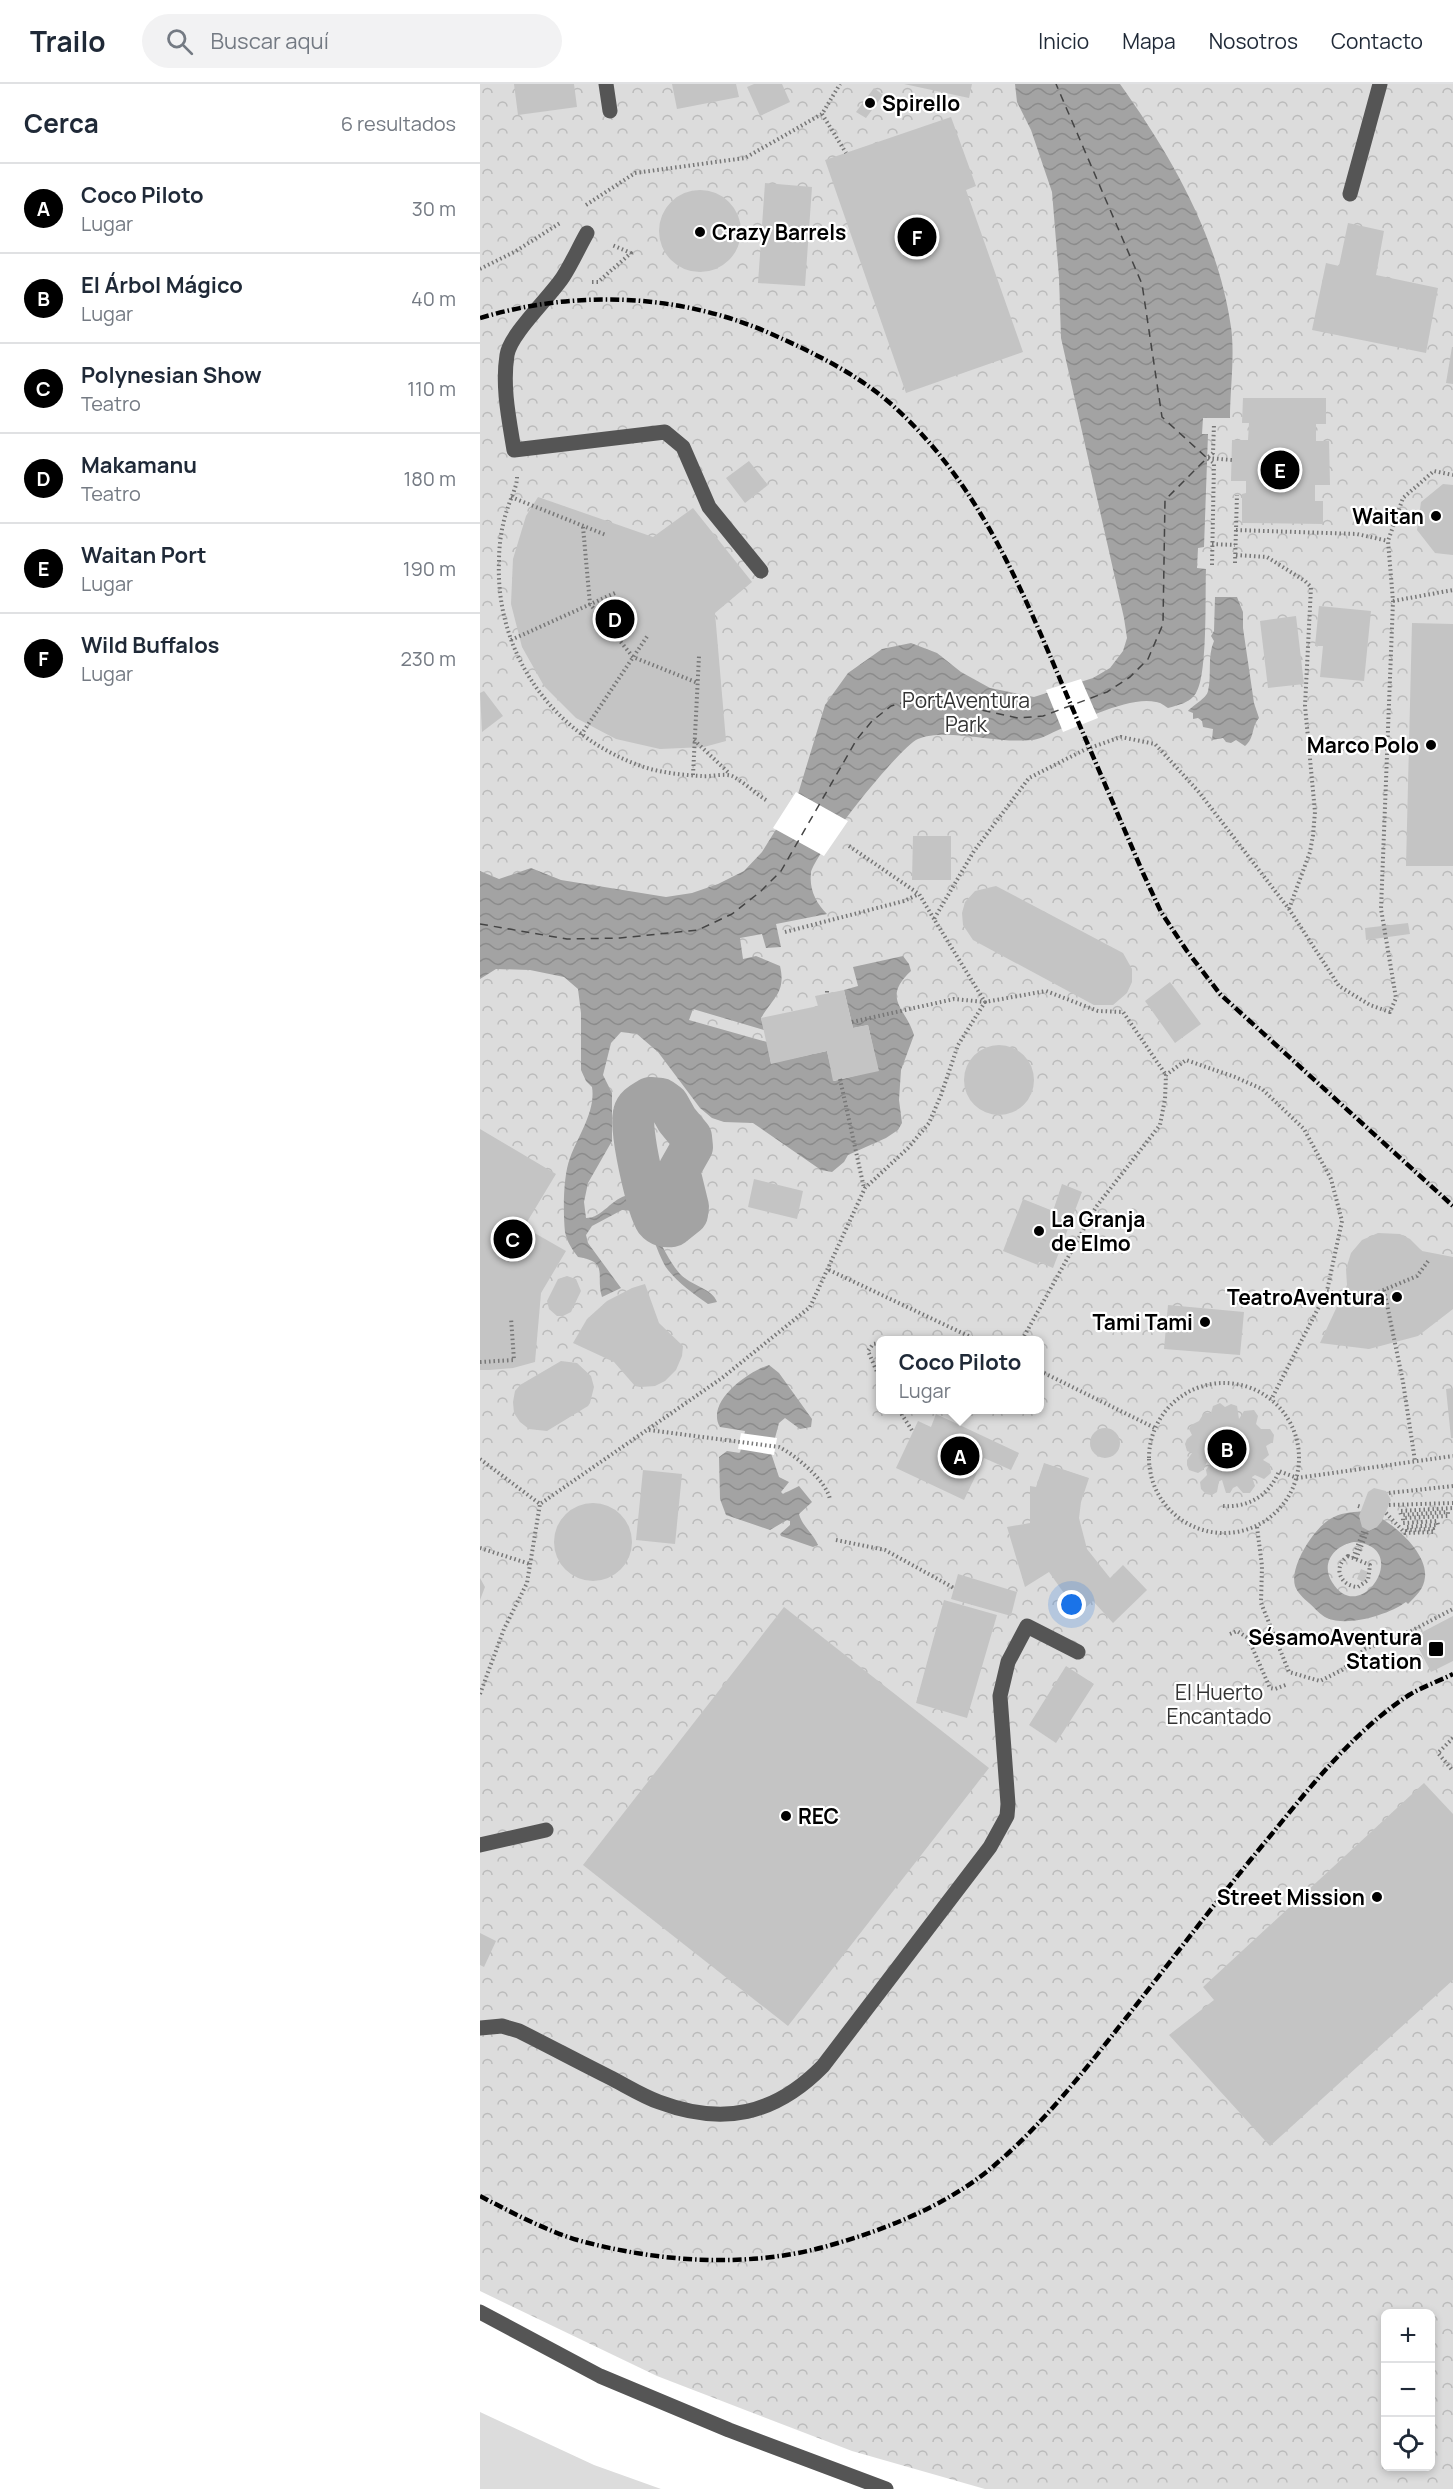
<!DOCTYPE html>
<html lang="es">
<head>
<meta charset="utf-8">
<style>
	:root { --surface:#fff; --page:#f2f2f3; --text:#1f2937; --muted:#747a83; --line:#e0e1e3; --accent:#000 }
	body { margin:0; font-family:Manrope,sans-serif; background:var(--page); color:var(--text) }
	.controls { position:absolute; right:18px; bottom:18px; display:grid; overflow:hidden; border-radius:9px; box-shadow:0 3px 9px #0003 }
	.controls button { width:54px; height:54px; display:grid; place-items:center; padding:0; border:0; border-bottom:2px solid var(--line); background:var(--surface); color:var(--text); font:30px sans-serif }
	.you { position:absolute; left:592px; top:1521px; width:21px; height:21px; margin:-15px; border:4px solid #fff; border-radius:50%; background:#1a73e8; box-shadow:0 0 0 9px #1a73e833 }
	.badge { display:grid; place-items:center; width:39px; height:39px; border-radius:50%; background:var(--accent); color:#fff; font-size:20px; font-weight:700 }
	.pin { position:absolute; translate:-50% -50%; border:3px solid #fff; box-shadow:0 2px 6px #0006 }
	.popup { position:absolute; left:396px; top:1252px; width:168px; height:78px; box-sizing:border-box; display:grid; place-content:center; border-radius:9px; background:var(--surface); filter:drop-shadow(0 2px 4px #0005); font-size:20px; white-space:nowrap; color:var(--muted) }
	.popup b { font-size:22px; color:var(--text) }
	.popup::after { content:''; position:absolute; left:50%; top:100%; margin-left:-12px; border:12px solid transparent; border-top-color:var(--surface) }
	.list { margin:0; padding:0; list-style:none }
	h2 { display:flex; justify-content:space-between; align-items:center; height:78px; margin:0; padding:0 24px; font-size:26px }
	h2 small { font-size:20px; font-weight:400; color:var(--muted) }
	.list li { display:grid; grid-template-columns:39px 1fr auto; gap:18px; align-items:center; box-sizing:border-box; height:90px; padding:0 24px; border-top:2px solid var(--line) }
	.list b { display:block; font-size:22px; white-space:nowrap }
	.list p { margin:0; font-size:20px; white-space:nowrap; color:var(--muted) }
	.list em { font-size:20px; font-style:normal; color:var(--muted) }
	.icon { flex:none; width:33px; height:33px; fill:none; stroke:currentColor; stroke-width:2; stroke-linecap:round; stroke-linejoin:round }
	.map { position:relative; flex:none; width:973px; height:2405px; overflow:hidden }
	header { display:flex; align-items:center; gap:36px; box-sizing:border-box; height:84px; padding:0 30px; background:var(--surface); border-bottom:2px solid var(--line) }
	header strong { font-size:28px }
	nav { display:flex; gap:33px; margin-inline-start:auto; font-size:21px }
	.search { width:420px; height:54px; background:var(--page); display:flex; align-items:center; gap:15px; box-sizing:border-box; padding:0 21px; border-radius:33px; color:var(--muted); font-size:22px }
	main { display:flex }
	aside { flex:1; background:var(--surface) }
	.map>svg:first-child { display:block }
</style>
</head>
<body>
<header>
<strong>Trailo</strong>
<div class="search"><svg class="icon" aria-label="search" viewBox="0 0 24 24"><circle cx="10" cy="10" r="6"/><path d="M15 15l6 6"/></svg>Buscar aquí</div>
<nav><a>Inicio</a><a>Mapa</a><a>Nosotros</a><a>Contacto</a></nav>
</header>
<main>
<aside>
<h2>Cerca<small>6 resultados</small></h2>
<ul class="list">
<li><span class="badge">A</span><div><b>Coco Piloto</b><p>Lugar</p></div><em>30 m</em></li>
<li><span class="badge">B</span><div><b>El Árbol Mágico</b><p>Lugar</p></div><em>40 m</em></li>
<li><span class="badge">C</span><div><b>Polynesian Show</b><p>Teatro</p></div><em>110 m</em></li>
<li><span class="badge">D</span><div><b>Makamanu</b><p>Teatro</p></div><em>180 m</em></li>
<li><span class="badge">E</span><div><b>Waitan Port</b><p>Lugar</p></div><em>190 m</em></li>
<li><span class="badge">F</span><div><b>Wild Buffalos</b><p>Lugar</p></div><em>230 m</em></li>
</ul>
</aside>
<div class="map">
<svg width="973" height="2405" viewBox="0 0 973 2405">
	<defs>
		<pattern id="forest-crowns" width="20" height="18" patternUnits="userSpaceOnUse" patternTransform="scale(1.5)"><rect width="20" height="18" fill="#dcdcdc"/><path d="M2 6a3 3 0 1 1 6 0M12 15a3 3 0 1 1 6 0" fill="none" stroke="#bbb"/></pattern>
		<pattern id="water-waves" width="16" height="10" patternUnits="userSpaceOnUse" patternTransform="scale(1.5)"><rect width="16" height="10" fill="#a3a3a3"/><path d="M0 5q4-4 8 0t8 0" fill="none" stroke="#8b8b8b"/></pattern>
	</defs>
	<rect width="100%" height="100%" fill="#fff"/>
	<path fill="#dcdcdc" d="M 0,2328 L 114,2381 L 181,2405 L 0,2405 Z"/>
	<path fill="url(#forest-crowns)" fill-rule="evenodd" d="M 0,0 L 973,0 L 973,2405 L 505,2405 L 372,2367 L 177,2292 L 0,2207 ZM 400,1256 L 560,1256 L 560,1326 L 400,1326 ZM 906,2230 L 950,2230 L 950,2382 L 906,2382 Z"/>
	<path fill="url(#water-waves)" fill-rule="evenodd" d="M 535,0 L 640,0 C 692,73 738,153 751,243 C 755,271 750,306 750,334 L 723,334 L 722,350 L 728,350 L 724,463 L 718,464 L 717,484 L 726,485 C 725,509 728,592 716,609 C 710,619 698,621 688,624 C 685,622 680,618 676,618 C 648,612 602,637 576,647 C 569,650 559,656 551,656 C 519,660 465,643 438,655 C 420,662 333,772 331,789 C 329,805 336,819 347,830 L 296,840 L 301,863 L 286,864 L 282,850 L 260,854 L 263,875 L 276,872 L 300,882 C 306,908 294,913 281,934 L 284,946 L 213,925 L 209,936 L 287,958 L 291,979 L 347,967 L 354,997 L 398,986 L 388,941 L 373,944 L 364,906 L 378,902 L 373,883 L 423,872 L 429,880 L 431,887 C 401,915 426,924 434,951 L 421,986 L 419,1016 L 422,1039 L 418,1046 L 406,1054 L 368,1071 L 364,1078 L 352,1088 L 341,1086 L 273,1039 L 244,1038 L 232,1034 L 220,1024 L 178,968 L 157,950 L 141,948 L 131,959 L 123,991 L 132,1009 L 132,1057 L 108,1099 L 104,1118 L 106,1134 C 123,1134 131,1114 149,1111 C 173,1133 180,1166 200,1190 C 210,1201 233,1205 237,1218 L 228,1220 C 214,1210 199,1200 188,1186 C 174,1168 171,1125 142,1126 L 112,1142 L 106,1151 L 108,1159 L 141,1204 L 122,1213 C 115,1191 130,1178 98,1173 C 92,1165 87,1158 85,1148 C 83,1128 83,1092 90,1074 C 98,1052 116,1027 112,1003 L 106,997 L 101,986 L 101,929 L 98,905 L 84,893 L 50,886 L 16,885 L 0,895 L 0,787 L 19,795 L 51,784 L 81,796 L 186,813 L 212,809 L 238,800 L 264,787 L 282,768 L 318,710 L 345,621 L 368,589 L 402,565 L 431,559 L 457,569 L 481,588 L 510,604 L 554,613 L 613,594 L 630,584 L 643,567 L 647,554 L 644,534 L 581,254 L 579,193 L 572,108 L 551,46 L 537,18 Z
		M 735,513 L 757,513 L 763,528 L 763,544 L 774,619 L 779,634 C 771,643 775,654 765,662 L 756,656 L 751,659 L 746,658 L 743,654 L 732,656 L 733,645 L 723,643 L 722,637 L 718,634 L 713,635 L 713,629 L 708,627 C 712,622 727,614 728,607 C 732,590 727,573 734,557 L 731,552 L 734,547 Z
		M 289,1281 L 299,1289 L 332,1335 L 331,1343 L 320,1345 L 305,1334 L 299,1339 L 291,1369 L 299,1393 L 309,1398 L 301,1408 L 303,1410 L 319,1402 L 332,1418 L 319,1430 C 322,1442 333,1449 338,1461 L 333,1463 L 301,1452 L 300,1450 L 310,1441 L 310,1437 L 307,1436 L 290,1446 L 246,1431 L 240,1415 L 239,1373 L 247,1367 L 260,1369 L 265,1347 L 240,1343 C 225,1318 269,1287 289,1281 Z
		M 886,1427 C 908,1434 948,1467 945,1493 C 944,1505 936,1512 928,1520 L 926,1518 C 908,1531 868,1543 847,1534 C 840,1531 835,1524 829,1519 C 824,1515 817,1508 815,1502 C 809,1482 836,1440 854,1433 C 864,1428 875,1428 886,1427 ZM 874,1458 C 934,1462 880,1545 852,1498 C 840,1479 855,1461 874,1458 Z"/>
	<path fill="#fff" d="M 601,595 L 618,634 L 583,648 L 566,606 Z
		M 316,708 L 368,737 L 344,772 L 293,744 Z
		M 253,1348 L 297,1354 L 294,1371 L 258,1365 L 261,1349 Z"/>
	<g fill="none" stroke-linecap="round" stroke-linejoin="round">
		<path stroke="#a3a3a3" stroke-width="42" d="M 170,1014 L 181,1015 L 188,1020 L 197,1036 L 211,1053 L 212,1063 L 199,1086 L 208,1123 L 207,1130 L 192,1142 C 186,1143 180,1142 176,1137 C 167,1124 149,1043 154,1029 C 156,1021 164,1018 170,1014 Z"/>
		<path stroke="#444" stroke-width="1.5" stroke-dasharray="8 6" stroke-linecap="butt" d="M 0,840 L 87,855 L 140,854 L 218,846 L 252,830 L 280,808 L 301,787 L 377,655 L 392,637 L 411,622 L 432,616 L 455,616 L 538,634 L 563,632 L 627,608 L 650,593 L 668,575 L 683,540 L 685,416 L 727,374 L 682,333 L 662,200 L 576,0"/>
	</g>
	<path fill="#c4c4c4" d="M 34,0 L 94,0 L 97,23 L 38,31 Z
		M 192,0 L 256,0 L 259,13 L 197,25 Z
		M 274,0 L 302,0 L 310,18 L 280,32 L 267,3 Z
		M 424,0 L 492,0 L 489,14 Z
		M 394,4 L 403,11 L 386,34 L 376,28 Z
		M 471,33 L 496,102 L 486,106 L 543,268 L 426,309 L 345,76 Z
		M 285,99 L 332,103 L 325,202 L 278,199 Z
		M179 147a41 41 0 1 1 82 0a41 41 0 1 1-82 0Z
		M 868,139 L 904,147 L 896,191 L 958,204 L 946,269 L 832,246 L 846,179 L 859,182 Z
		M 972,263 L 973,263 L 973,300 L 966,299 Z
		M 763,314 L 846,314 L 846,340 L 836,340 L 836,357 L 849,357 L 850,401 L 835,401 L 835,417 L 843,417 L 843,440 L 762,439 L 762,410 L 766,409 L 766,397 L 751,397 L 752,356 L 768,356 L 769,339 L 762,339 Z
		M 269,377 L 288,401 L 265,419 L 246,394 Z
		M 963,400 L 973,401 L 973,471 L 955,469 L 937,446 L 941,418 Z
		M 58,413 L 173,453 L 213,424 L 272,498 L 235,529 L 246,657 L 224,663 L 180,665 L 136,655 L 96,634 L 64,602 L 42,563 L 31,520 L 33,475 L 46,432 Z
		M 839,522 L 891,527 L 884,597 L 840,593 L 843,562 L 835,562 Z
		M 816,532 L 824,600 L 788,604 L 780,537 Z
		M 932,539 L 973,540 L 973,782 L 926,782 Z
		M 4,607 L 23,632 L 2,648 L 0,609 Z
		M 433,752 L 471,752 L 471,796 L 432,796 Z
		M 516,802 L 643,869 L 652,885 L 652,898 L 647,909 L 633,921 L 614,921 L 493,856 L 483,841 L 482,829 L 485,818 L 495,807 Z
		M 928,839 L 930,850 L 886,856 L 885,844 Z
		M 690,898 L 721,940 L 695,959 L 665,917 Z
		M 364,906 L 373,944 L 388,941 L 399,987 L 353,997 L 347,967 L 291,980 L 281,934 L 338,922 L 335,912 Z
		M484 996a35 35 0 1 1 70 0a35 35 0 1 1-70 0Z
		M 0,1045 L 76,1090 L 44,1143 L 86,1167 L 61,1209 L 55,1278 L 33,1284 L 9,1286 L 0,1286 Z
		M 274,1095 L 323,1107 L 317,1135 L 268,1123 Z
		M 582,1100 L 602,1108 L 573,1184 L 559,1178 L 558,1181 L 523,1167 L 543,1115 L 573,1127 Z
		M 898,1149 L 920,1150 L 930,1155 L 942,1167 L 973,1173 L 973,1225 L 938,1252 L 889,1265 L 840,1259 L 867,1201 L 866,1185 L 871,1169 L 882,1156 Z
		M 87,1192 L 96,1195 L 101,1207 L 91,1228 L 83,1232 L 77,1232 L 69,1225 L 67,1217 L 78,1195 Z
		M 165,1200 L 179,1239 L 203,1262 L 202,1272 L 196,1286 L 185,1297 L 175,1302 L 160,1303 L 155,1302 L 134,1278 L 93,1259 L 107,1235 L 127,1217 L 152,1204 Z
		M 688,1221 L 764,1228 L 760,1271 L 684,1265 Z
		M 81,1277 L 97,1279 L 111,1292 L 114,1303 L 110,1319 L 108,1322 L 67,1347 L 49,1345 L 40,1338 L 34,1329 L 33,1318 L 35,1307 L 40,1301 Z
		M 973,1304 L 973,1354 L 971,1354 L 966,1305 Z
		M 740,1319 L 745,1323 L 751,1320 L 757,1322 L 759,1335 L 764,1327 L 774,1326 L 778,1332 L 776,1340 L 781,1345 L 790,1345 L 794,1351 L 793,1358 L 786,1362 L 789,1371 L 783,1376 L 790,1380 L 791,1389 L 784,1395 L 775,1391 L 772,1393 L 775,1402 L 770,1409 L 763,1409 L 757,1402 L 753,1404 L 750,1409 L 746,1409 L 742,1396 L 739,1397 L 737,1408 L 732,1411 L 726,1410 L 721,1405 L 720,1398 L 727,1391 L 726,1386 L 730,1380 L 727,1378 L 723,1386 L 718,1389 L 709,1386 L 707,1381 L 707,1376 L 712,1369 L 707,1367 L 705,1360 L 707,1355 L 712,1351 L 709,1345 L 711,1341 L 719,1337 L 724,1329 L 731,1329 L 733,1322 Z
		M 456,1330 L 539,1369 L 531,1386 L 504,1374 L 484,1416 L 416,1384 L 438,1337 L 451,1343 Z
		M610 1359a15 15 0 1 1 30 0a15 15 0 1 1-30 0Z
		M 564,1379 L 609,1394 L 601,1418 L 599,1434 L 607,1465 L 630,1494 L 643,1481 L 667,1506 L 633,1539 L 613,1517 L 604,1525 L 589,1509 L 586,1512 L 569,1488 L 545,1503 L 527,1443 L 550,1439 L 550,1402 L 556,1403 Z
		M 163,1386 L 202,1390 L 195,1460 L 156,1456 Z
		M 894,1404 L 906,1407 L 911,1416 L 902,1437 L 897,1443 L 889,1447 L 882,1443 L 879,1432 L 888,1408 Z
		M74 1458a39 39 0 1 1 78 0a39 39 0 1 1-78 0Z
		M 881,1485 L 888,1488 L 884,1498 L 877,1495 Z
		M 478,1490 L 537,1508 L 531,1532 L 471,1515 Z
		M 0,1494 L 5,1503 L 0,1516 Z
		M 464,1516 L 517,1531 L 487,1634 L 436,1619 Z
		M 304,1523 L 509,1684 L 308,1942 L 103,1781 Z
		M 973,1532 L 973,1577 L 951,1588 L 933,1553 Z
		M 586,1582 L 614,1600 L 576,1659 L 549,1641 Z
		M 944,1699 L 973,1730 L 973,1896 L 790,2062 L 689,1951 L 734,1916 L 723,1903 Z
		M 0,1849 L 16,1857 L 4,1883 L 0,1881 Z"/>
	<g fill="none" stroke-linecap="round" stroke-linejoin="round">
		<path stroke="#777" stroke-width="4" stroke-dasharray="1.5 3" stroke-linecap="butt" d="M 342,30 L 366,69
			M 106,121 L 155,89 L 265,74 L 342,30 L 360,0
			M 0,185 L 36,167 L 80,139
			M 112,198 L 118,198 L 151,169 L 132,161
			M 728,374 L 752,376
			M 37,393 C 37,403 31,413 28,423 C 22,440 19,459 19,477 C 15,573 77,655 167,684 C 184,689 203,691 221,692 C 230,693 244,689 252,692 C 264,698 275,709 286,716
			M 31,413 L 126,451
			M 103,443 L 110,520 L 153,573 L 218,599
			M 756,446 L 877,450 L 908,457
			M 732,460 L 755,461
			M 756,471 L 787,473 L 825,497 L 831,503 L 825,622 L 835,728 L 833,751 L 830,768 L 809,825
			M 755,479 L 757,411
			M 732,481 L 734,379 L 727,374 L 733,369 L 734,340
			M 913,517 L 973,506
			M 31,556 L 135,509
			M 101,651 L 168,551
			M 214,656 L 250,690
			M 213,691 L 219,572
			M 369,762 L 439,810 L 454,835
			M 305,848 L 424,817 L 439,810
			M 347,907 L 347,909
			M 372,938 L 474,915 L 505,918 L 566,907 L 618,927 L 643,928 L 686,991
			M 360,995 L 384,1104
			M 349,1186 L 497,1256
			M 904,1206 L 923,1298 L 935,1377
			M 847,1207 L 882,1215 L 937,1192 L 949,1176
			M 542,1256 L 616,1123 L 680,1041 L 685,1015 L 686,991 L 706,976 L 755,993 L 782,1005 L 824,1045 L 851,1095 L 862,1137 L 847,1207 L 791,1316
			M 400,1259 L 393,1260 L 388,1267 L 400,1295
			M 0,1278 L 34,1276 L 31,1234
			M 560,1287 L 675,1344
			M669 1374a75 75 0 1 1 150 0a75 75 0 1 1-150 0Z
			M 419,1326 L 433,1348
			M 169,1346 L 299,1363 C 314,1370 348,1398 350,1416
			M 0,1375 L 60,1420 L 242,1294 L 330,1223 L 385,1104 L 428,1064 L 449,1039 L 461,1011 L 478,961 L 505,918 L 454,835 L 494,767 L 549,694 L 604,666 L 641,653 L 675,660 L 718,707 L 809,825 L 859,902 L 890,921 L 910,928 L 916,914 L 901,825 L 913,517 L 908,457 L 923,414 L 954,387 L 973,391
			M 909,1409 L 973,1402
			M 909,1421 L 973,1419
			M 743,1422 C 768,1424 790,1411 799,1387 L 817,1394 L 973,1372
			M 878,1422 L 881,1423
			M 906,1429 L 925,1449 L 954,1448 L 953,1445 L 927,1446 L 926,1443 L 958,1441 L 957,1437 L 923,1439 L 923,1434 L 968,1432 L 968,1428 L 921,1431 L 920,1427 L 973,1424
			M 777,1443 L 782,1482 L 781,1519 L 809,1588 L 840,1597 L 862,1586 L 885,1565 L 931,1547 L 973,1525
			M 356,1456 L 405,1466 L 474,1504
			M 0,1464 L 50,1480
			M 868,1472 L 890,1481 L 888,1496 L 878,1503 C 860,1502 852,1483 868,1472 Z
			M 873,1474 L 884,1445
			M 876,1475 L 888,1446
			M 750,1550 L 757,1547 L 768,1554 L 790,1604 L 795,1605 L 808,1600
			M 0,1610 L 24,1545 L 47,1499 L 60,1420
			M 973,1654 L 958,1669 L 973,1687"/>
		<path stroke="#555" stroke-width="15" d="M 126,0 L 130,27
			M 870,110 L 900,0
			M 107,149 C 99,163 92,179 83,193 C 70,213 30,250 27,271 C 22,303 29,335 34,366 L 185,348 L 203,363 L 229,423 L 281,487
			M 0,1761 L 66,1746
			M 0,1944 L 22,1942 L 39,1947 C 69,1962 99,1978 129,1993 C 145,2001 162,2012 179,2018 C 243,2042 295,2031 343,1982 L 510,1763 L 527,1732 L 528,1720 L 520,1612 L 528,1578 L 547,1542 L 598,1568
			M 0,2228 L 120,2292 L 249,2346 L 406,2405"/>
		<path stroke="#000" stroke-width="4.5" stroke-dasharray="9 3 1.5 3" stroke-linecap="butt" d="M 0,234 C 94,206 196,209 287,248 C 330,267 374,288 410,319 C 496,395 538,496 582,600 C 609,663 636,726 663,789 L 681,828 L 707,867 L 740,910 L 973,1122
			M 0,2112 C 33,2129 66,2147 101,2157 C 179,2178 266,2184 344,2163 C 402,2147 464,2123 510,2085 C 562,2042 604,1987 646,1934 C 694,1873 741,1811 791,1751 C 831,1702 875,1646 929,1611 C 942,1603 959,1597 973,1590"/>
	</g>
	<g fill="#000" stroke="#fff" stroke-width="2">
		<circle cx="390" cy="19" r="6"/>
		<circle cx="220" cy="148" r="6"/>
		<circle cx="956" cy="432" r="6"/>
		<circle cx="951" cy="661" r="6"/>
		<circle cx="559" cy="1147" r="6"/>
		<circle cx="917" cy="1213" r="6"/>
		<circle cx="725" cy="1238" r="6"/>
		<rect x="948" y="1557" width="16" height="16" rx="3"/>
		<circle cx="306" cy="1732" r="6"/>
		<circle cx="897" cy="1813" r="6"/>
	</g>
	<g text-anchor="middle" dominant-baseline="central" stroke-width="4.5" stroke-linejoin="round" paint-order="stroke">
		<g font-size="21" font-weight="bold" fill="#000" stroke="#fff" text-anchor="end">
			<text x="402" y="19" text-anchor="start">Spirello</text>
			<text x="232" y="148" text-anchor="start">Crazy Barrels</text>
			<text x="944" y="432">Waitan</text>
			<text x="939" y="661">Marco Polo</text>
			<text x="571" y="1135" text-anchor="start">La Granja<tspan x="571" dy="24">de Elmo</tspan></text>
			<text x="905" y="1213">TeatroAventura</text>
			<text x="713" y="1238">Tami Tami</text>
			<text x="942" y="1553">SésamoAventura<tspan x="942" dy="24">Station</tspan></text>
			<text x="318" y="1732" text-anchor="start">REC</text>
			<text x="885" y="1813">Street Mission</text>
		</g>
		<g font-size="21" fill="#333" stroke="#fff">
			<text x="486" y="616">PortAventura<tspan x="486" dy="24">Park</tspan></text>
			<text x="739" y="1608">El Huerto<tspan x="739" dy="24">Encantado</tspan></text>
		</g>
	</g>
</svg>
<div class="controls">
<button>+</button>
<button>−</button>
<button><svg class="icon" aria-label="locate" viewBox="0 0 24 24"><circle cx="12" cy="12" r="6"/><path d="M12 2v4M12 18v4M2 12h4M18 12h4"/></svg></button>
</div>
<div class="you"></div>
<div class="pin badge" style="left:480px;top:1372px">A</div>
<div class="popup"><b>Coco Piloto</b>Lugar</div>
<div class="pin badge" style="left:747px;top:1365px">B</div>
<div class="pin badge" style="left:33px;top:1155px">C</div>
<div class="pin badge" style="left:135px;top:535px">D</div>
<div class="pin badge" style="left:800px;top:386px">E</div>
<div class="pin badge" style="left:437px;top:153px">F</div>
</div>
</main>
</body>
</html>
